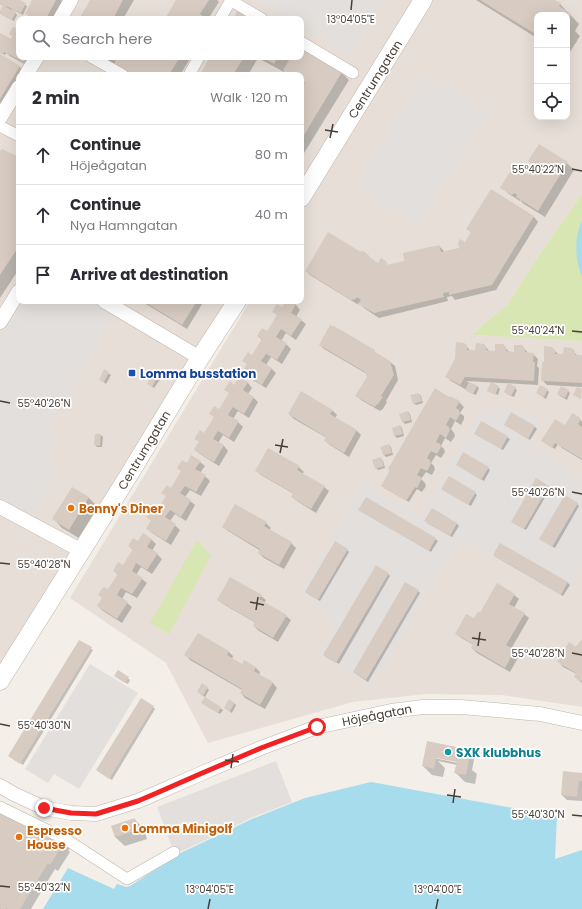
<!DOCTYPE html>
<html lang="en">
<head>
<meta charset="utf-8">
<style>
	:root { --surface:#fff; --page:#f2f2f3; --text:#2b2b33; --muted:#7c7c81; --line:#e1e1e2 }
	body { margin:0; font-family:Poppins,sans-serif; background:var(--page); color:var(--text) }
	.controls { position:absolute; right:12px; top:12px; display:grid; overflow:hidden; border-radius:8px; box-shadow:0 4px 16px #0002 }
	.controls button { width:36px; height:36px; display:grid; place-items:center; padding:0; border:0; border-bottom:1px solid var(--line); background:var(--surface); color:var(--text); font:20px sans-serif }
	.stop { position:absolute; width:12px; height:12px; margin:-9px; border:3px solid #f12223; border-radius:50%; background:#fff }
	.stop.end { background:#f12223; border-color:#fff; box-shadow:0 1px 4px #0008 }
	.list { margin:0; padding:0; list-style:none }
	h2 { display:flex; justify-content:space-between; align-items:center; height:52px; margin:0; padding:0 16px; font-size:17px }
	h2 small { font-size:13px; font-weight:400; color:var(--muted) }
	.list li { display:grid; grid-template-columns:26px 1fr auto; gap:12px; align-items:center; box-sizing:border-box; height:60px; padding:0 16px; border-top:1px solid var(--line) }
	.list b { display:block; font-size:15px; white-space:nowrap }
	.list p { margin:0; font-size:13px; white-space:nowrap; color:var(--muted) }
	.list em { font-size:13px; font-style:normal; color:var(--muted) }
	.icon { flex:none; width:22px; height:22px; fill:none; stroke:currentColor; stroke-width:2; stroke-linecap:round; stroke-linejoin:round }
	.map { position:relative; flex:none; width:582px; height:909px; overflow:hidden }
	.search { position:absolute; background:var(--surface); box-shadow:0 4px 16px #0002; left:16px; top:16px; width:288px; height:44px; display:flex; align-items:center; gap:10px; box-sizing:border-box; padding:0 14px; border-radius:8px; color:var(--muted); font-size:15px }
	.panel { position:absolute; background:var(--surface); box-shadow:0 4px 16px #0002; left:16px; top:72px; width:288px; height:232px; border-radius:8px }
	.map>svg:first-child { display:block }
</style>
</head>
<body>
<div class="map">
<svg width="582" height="909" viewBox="0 0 582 909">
	<rect width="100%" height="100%" fill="#f3eee8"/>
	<path fill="#e7dfd7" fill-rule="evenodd" d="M 0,0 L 582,0 L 582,194 L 537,258 L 508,304 L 473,335 L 582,341 L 582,707 L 501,695 L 426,694 L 353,702 L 208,743 L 166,663 L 70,598 L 250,301 L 301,301 L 301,75 L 19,75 L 19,301 L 237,301 L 0,681 ZM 537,15 L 567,15 L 567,117 L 537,117 ZM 19,19 L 301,19 L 301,57 L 19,57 Z"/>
	<path fill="#d7e6b3" d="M 582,194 L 582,341 L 472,335 L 508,304 L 537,258 Z
		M 197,540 L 211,556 L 169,634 L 150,623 Z"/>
	<path fill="#e2dfdd" d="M 259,0 L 384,0 L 351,55 L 301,25 L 301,19 L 290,19 Z
		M 425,73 L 488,112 L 417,226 L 354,186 Z
		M 20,301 L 91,301 L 114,315 L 48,430 L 60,437 L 48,457 L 56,475 L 30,516 L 0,498 L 0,335 Z
		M 510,406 L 541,421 L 528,445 L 582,478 L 582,570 L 578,569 L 562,597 L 460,539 L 372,687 L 318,655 L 335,623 L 301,592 L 362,484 L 422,516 L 478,414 Z
		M 90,664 L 138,693 L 79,789 L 54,774 L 48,783 L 25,769 Z
		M 276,761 L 292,802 L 251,818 L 178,853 L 175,855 L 157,807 Z"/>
	<path fill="#a7dced" d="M 582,220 L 582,277 C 580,271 578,265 577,258 C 575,246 577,232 582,220 Z
		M 371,782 L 557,816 L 555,859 L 582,850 L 582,909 L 43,909 L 68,868 L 114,889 L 117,884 L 126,887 L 130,886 L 164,864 L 164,861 L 252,819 L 305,798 Z"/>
	<path fill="#0003" fill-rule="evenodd" d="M 0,0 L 17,0 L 27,6 L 23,15 L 12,9 L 17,15 L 14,21 L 2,15 L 0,13 L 4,6 L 0,4 Z
		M 33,0 L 61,0 L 67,6 L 60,19 L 32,19 L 26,13 Z
		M 91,0 L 134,0 L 123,19 L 80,19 Z
		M 177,0 L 217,0 L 219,2 L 208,19 L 166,19 Z
		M 476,0 L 553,0 L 560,4 L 579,24 L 575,31 L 580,36 L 567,57 L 567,15 L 537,15 L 537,38 Z
		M 19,25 L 19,57 L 33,57 L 28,66 L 10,56 L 6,53 L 5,55 L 0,53 L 0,35 L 11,40 Z
		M 301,48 L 342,73 L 349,80 L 301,158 L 301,92 L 305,85 L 301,82 L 301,75 L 290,75 L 285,70 L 284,72 L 258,58 L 248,75 L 201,75 L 212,57 L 301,57 Z
		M 0,55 L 20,67 L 24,72 L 22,75 L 19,75 L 19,80 L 0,111 Z
		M 93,57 L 118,57 L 115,63 L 116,64 L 120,57 L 191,57 L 180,75 L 129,75 L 123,71 L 115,63 L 112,68 Z
		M 539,145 L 567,163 L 574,170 L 545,217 L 524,204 L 520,200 L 520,201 L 509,194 L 502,187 L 519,168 L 524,173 L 530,177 L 536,167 L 529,161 Z
		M 0,153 L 19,158 L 19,269 L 0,298 Z
		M 491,191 L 534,217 L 538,222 L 496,290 L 455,300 L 452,296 L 447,297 L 448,301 L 379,318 L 364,308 L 359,303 L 357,304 L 310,275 L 306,271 L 361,253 L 368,256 L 373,261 L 379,264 L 385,261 L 388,266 L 406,261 L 439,246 L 443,250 L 444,252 L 469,246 L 472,233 L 467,229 Z
		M 141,301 L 204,301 L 187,329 Z
		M 287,301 L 289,301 L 296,305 L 300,310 L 296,317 L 301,320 L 306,324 L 296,340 L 286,333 L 281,341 L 286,344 L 291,349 L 282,364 L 271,357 L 266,365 L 271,368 L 276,373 L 266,388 L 248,377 L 243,372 L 248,365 L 244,361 L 253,357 L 262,340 L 258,336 L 268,332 L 278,316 L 274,312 L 283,308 Z
		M 464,344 L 471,351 L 476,351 L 484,345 L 490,352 L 496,352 L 503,345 L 510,353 L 515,353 L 522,346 L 529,354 L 533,354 L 538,359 L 537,366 L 539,368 L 538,385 L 466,381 L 477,386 L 479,388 L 476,395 L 469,392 L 465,389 L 451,381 L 446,376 Z
		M 320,345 L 374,351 L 379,355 L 390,362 L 395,366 L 398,380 L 386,401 L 387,402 L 383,409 L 380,411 L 361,400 L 357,396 L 368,377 L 367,374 L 324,349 Z
		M 552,348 L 559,355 L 564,356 L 571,349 L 578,356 L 582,356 L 582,387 L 547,385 L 542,380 L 544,363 Z
		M 104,371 L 111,375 L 106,384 L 100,379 Z
		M 159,375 L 161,378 L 154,388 L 148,384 Z
		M 240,378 L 248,383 L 252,388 L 248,394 L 254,398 L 258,402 L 249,418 L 238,411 L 233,419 L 238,422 L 243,427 L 234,442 L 223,435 L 218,443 L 224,446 L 228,451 L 219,466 L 200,454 L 195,450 L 200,442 L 196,439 L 205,434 L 215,418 L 211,414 L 220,410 Z
		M 498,387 L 500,389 L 498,395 L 489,391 Z
		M 515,388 L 517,390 L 514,397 L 507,394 Z
		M 547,390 L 549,392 L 546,399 L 537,393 Z
		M 568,391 L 570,393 L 567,400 L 560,396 L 558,394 Z
		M 419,394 L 421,396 L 423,403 L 416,405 L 414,403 Z
		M 449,398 L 459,402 L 464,407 L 460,413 L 464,416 L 464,419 L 461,425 L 455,421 L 451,429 L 454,433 L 455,436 L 451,442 L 445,438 L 441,446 L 444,449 L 445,452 L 441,458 L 436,455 L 431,463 L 434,466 L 435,469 L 432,475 L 426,472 L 421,479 L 425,483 L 426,486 L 422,492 L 417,489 L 409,502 L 384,488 Z
		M 332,410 L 337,415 L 335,418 L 357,431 L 361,435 L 349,457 L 330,445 L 325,441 L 327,438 L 294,419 L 289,414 Z
		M 408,412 L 410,414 L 412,422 L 405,424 L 403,422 L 400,415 Z
		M 579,418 L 582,422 L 582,460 L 562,448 L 558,444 L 555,449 L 545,443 L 565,426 Z
		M 482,422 L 510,439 L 503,450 L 477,435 Z
		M 400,426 L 402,428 L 404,436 L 397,438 L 395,436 L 393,429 Z
		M 507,426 L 535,427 L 537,429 L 530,440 Z
		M 96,435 L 101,435 L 103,437 L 102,447 L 97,447 L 95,445 Z
		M 389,445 L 391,447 L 393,455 L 386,457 L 384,455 Z
		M 381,459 L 383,461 L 385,468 L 378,470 L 376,468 Z
		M 200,462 L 205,466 L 200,473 L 205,476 L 210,481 L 201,496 L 190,490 L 185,497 L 195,505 L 186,521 L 175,514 L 170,521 L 180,530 L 171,545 L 152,533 L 147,528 L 152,521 L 148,517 L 157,513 L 182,472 L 178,468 L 187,465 Z
		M 457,465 L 488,468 L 490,470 L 484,481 Z
		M 299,467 L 304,472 L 302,474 L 324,487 L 329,491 L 316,513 L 297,501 L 292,497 L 294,494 L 261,475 L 256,470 Z
		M 548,487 L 550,489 L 526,530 L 514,523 Z
		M 72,488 L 89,498 L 98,507 L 79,538 L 62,528 L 53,518 Z
		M 445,491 L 475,493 L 477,495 L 471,506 Z
		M 577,504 L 579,506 L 555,548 L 543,541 Z
		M 359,510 L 435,539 L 438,541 L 431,552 L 362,512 Z
		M 266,523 L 271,528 L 269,530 L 291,543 L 296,548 L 284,569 L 264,558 L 259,553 L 261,551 L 228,531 L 223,527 Z
		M 427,523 L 457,524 L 459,526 L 452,537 Z
		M 151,539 L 156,544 L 152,551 L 157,554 L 162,559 L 152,574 L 141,567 L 136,575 L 142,579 L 147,583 L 137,598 L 126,592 L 122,599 L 132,607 L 122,623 L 103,611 L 98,606 L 118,575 L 114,571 L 123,567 L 133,550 L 129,546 L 138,542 Z
		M 500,544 L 568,583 L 570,585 L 563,596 L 496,557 L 494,555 Z
		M 347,550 L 349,552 L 320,601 L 308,594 L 306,592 Z
		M 388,574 L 390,576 L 339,664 L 326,657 Z
		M 418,591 L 420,593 L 368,682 L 356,674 L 354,672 Z
		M 514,595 L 519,599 L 514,608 L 524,614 L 529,618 L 511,649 L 519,656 L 510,672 L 477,653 L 472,648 L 474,645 L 461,638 L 456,633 L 474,620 Z
		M 261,596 L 266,600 L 264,603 L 286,616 L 291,620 L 278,642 L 259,631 L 254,626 L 256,623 L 223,604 L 218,600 Z
		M 80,641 L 93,650 L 23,765 L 9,756 Z
		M 582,642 L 582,683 L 575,677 L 577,674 L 563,667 L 559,662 L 577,648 Z
		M 229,652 L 233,656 L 232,659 L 242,665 L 256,668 L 260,672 L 259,675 L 273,683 L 277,688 L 265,709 L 245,698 L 241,693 L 242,690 L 190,660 L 186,655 Z
		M 118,671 L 130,680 L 128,684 L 118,678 Z
		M 207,688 L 209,690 L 205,697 L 200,694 Z
		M 205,699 L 223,710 L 220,714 L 205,705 Z
		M 234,703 L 236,705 L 232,713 L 225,708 Z
		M 153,707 L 155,709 L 112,780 L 100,772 Z
		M 428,742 L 471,750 L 475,755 L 472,770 L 477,774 L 475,784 L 465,782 L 455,772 L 457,765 L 438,761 L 445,768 L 443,777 L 432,775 L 423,766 ZM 429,755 L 458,761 L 458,763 L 429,757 Z
		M 582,774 L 582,801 L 567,800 L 562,795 Z
		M 0,812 L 63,841 L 70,848 L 68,850 L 70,852 L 58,871 L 55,869 L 31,909 L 0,909 Z
		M 134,819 L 144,829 L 147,839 L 125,846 L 115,837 L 112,826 Z"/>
	<path fill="#d8cbc1" d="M 0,0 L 20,0 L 26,3 L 21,13 L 6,6 L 6,7 L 16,12 L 12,20 L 0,14 L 0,11 L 3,5 L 0,4 Z
		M 32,0 L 56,0 L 46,19 L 36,19 L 25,14 Z
		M 90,0 L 123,0 L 113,19 L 79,19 Z
		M 176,0 L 209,0 L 200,14 L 204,17 L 202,19 L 165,19 Z
		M 480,0 L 555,0 L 561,3 L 559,6 L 571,14 L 567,20 L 567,15 L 537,15 L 537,35 Z
		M 238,10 L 253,19 L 233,19 Z
		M 19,23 L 19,57 L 26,57 L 24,62 L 4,52 L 3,54 L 0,53 L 0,33 L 11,39 L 12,36 L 9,34 L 13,27 L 16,28 Z
		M 301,47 L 342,72 L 301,140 L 301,90 L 305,83 L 301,80 L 301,75 L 292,75 L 283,70 L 291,57 L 301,57 Z
		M 0,54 L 20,66 L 0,99 Z
		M 119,57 L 180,57 L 169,75 L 132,75 L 115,65 Z
		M 210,57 L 244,57 L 233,75 L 200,75 Z
		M 262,57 L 278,57 L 274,64 Z
		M 539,144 L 568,162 L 538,211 L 516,197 L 517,195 L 514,193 L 512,195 L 500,188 L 513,167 L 514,168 L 516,166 L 519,166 L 521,168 L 522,171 L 529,175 L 535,166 L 528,161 Z
		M 2,149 L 19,157 L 19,246 L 0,275 L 0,151 Z
		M 491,189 L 534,216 L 492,285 L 449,295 L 449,292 L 443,293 L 444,297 L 374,313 L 358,304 L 361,300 L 357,297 L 355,299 L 351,300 L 305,271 L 328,232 L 361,252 L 361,250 L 369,255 L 368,256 L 378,263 L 381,258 L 386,261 L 387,265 L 404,261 L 403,253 L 439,245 L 441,252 L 459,248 L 458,243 L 460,239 L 465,242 L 471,232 L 466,229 Z
		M 143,301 L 197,301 L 182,325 Z
		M 286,301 L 291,301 L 296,304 L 291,313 L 302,319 L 291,336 L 281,329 L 276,337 L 287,343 L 277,360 L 266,354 L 261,361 L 272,368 L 262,385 L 242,372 L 247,364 L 242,361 L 248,352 L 252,355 L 262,339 L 257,336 L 262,328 L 267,331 L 277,315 L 272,312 L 277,304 L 282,307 Z
		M 330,325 L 332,326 L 334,326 L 375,350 L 375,352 L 390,361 L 394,375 L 381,396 L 383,397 L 378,404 L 376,405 L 375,407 L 355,396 L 367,377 L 365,372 L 319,345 Z
		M 456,342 L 464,343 L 467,345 L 467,350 L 475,350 L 476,343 L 484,344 L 486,346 L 486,350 L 495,351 L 495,344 L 503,344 L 506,347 L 506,351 L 514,352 L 514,345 L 522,345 L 525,349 L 525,352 L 534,353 L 533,362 L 535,362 L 534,381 L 465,377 L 460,385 L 445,377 L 455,359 Z
		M 544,346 L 552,347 L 555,350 L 555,354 L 563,354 L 564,347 L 572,348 L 575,351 L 575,355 L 582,355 L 582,383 L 541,381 L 542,362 L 544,362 Z
		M 104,369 L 109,372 L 104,382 L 99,380 Z
		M 154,372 L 159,375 L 152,387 L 147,384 Z
		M 239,377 L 248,382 L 243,390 L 254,397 L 244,414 L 233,407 L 228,415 L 239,421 L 229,438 L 218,431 L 213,439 L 224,445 L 214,462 L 194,450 L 199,441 L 194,439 L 200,430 L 204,433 L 214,417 L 209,414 L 214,406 L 219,409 L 229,393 L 224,390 L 230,381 L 234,385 Z
		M 469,382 L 477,386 L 473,394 L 465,390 Z
		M 491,382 L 499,386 L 495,395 L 487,391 Z
		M 508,383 L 516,387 L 511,396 L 504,392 Z
		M 540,385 L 548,389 L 544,397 L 536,393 Z
		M 561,386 L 569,390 L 565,398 L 557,394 Z
		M 577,387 L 582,389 L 581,399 L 573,395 Z
		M 435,388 L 449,397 L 450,396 L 460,401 L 456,408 L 459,410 L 460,414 L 456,421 L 450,417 L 446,425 L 449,427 L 450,430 L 446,438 L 440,434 L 436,442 L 440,444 L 441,447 L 437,454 L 431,451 L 427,458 L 430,460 L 431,464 L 427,471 L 421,468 L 417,475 L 421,477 L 421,480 L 417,488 L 415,487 L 406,501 L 381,486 L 390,470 L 388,469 Z
		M 301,391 L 333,410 L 330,414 L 357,430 L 344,453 L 324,441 L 326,437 L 288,414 Z
		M 419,393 L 422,401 L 413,404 L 410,395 Z
		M 408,411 L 411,420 L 402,422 L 399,414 Z
		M 511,412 L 535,426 L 528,439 L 504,425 Z
		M 572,413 L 579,417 L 580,421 L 578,424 L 582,427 L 582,459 L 555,443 L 552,448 L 541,441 L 555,419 L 565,425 Z
		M 481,421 L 508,436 L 501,449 L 474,434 Z
		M 400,425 L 403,434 L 394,436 L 392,428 Z
		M 95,434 L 101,434 L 100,446 L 94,445 Z
		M 389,444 L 392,453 L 383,455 L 380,447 Z
		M 268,448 L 300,466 L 297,470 L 325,486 L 311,509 L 291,497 L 293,493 L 255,471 Z
		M 463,452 L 489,467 L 481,480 L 456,465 Z
		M 191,455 L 201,461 L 195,469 L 206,475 L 196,492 L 185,486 L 180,493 L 191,500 L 181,517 L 170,510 L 165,517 L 176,524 L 166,541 L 146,529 L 151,520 L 146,517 L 152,509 L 156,512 L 166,496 L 161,493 L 167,485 L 171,488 L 181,471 L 177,468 L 182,460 L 187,463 Z
		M 381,457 L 384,466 L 375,469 L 372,460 Z
		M 449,476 L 476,492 L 468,505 L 441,489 Z
		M 536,478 L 549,486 L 524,529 L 511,522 Z
		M 72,487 L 89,497 L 69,530 L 52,519 Z
		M 565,495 L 578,503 L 552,547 L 539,539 Z
		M 366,497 L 436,538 L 429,551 L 358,510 Z
		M 235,504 L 267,522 L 264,526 L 292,542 L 279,565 L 258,553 L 260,549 L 222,527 Z
		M 432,508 L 457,523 L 450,536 L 424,521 Z
		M 143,533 L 152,539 L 147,547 L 158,553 L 147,570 L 136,563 L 132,571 L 143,578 L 132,594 L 121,588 L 117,595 L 128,602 L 117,619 L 97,606 L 102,598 L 98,595 L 103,587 L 108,589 L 118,574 L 113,571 L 118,562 L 123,565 L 133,549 L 128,546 L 133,538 L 138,541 Z
		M 335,541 L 348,549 L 318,600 L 305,592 Z
		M 500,543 L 568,582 L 561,595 L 493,555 Z
		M 376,565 L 389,573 L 336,663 L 323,655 Z
		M 230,577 L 262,595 L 259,599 L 287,615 L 273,638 L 253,626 L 255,622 L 217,600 Z
		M 405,582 L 419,590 L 366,680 L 353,672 Z
		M 497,583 L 515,594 L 509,604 L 525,613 L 506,645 L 515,650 L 505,668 L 471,648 L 473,644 L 455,634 L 466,614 L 474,618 L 478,611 L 480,613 Z
		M 198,633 L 229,651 L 227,655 L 242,664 L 244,660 L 256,667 L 254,671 L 273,682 L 260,705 L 240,693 L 242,689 L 184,655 Z
		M 79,640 L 92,647 L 20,764 L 8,756 Z
		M 581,640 L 582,641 L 582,682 L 574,677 L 576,673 L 557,662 L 569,642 L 576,647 Z
		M 118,670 L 129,677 L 125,683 L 114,676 Z
		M 202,683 L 208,687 L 203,696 L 197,692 Z
		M 205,697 L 221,707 L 218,713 L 201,703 Z
		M 141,698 L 154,706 L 109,779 L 96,770 Z
		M 229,699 L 235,703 L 230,711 L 224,708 Z
		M 427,741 L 471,750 L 466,775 L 454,773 L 457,762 L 436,758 L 434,769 L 422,766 Z
		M 563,771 L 582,773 L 582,781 L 579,781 L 577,797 L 561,795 Z
		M 0,811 L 63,844 L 50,865 L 48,863 L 20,909 L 8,909 L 6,908 L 6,909 L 1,909 L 0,908 Z
		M 135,818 L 138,830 L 115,837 L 111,826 Z"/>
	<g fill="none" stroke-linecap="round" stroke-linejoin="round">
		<defs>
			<path id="pedestrian" d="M 230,0 L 262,19
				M 220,19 L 231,0
				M 301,42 L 353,73
				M 91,57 L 123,75
				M 189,75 L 199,57
				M 0,126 L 19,136
				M 0,807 L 67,840 L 127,879 L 174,852"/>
			<path id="minor" d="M 60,19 L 71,0
				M 26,75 L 37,57
				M 0,118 L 19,87
				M 104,301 L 200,358
				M 0,322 L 19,291
				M 0,507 L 82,551
				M 0,786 L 14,794 L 44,808 L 71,813 L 96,814 L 138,801 L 159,792 L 200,774 L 261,748 L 317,727 L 391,711 L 423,707 L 461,707 L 540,714 L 582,723"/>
			<path id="tertiary" d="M 301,198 L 423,0
				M 0,681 L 127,478 L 200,358 L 237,301"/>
		</defs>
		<use href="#pedestrian" stroke="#bfb5ab" stroke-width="12"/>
		<use href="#minor" stroke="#bfb5ab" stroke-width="15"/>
		<use href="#tertiary" stroke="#bfb5ab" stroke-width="19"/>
		<use href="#pedestrian" stroke="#fff" stroke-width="11"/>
		<use href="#minor" stroke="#fff" stroke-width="14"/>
		<use href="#tertiary" stroke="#fff" stroke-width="18"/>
	</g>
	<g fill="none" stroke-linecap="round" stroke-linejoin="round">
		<path stroke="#f12223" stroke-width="5" d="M 44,808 L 71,813 L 96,814 L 138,801 L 159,792 L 200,774 L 261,748 L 317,727"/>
	</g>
	<path fill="none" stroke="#473e37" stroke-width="1.5" d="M 351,10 L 352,0M 325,130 L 338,132M 330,138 L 333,124M 572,169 L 582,171M 572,331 L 582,332M 0,401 L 10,403M 275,445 L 288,447M 280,453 L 283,439M 572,492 L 582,494M 0,563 L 10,564M 250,602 L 264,605M 256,610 L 258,597M 472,638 L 486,640M 478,646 L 480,632M 572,653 L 582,655M 0,724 L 10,726M 225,760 L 239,762M 231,768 L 233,754M 447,795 L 461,797M 453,803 L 455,789M 572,815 L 582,816M 0,886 L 10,887M 208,909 L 210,899M 436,909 L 438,899"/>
	<rect fill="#1a4fb4" stroke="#fff" stroke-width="1.5" x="128" y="369" width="8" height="8" rx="2"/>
	<g fill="#e8710a" stroke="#fff" stroke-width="1.5">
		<circle cx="71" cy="508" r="4"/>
		<circle cx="125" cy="828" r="4"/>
		<circle cx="19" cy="837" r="4"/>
	</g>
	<circle fill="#0f9aa8" stroke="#fff" stroke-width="1.5" cx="448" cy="752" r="4"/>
	<g text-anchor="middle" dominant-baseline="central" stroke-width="3.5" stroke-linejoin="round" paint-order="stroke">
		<g font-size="12" fill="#473e37" stroke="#fff">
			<text transform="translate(375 79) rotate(-58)">Centrumgatan</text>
			<text transform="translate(144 450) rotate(-59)">Centrumgatan</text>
			<text transform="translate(377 715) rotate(-11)">Höjeågatan</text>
		</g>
		<g font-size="12" font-weight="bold" fill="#164399" stroke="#fff" text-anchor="start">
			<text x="140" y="373">Lomma busstation</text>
		</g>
		<g font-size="12" font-weight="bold" fill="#c56008" stroke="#fff" text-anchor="start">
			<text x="79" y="508">Benny's Diner</text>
			<text x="133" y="828">Lomma Minigolf</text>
			<text x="27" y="830">Espresso<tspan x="27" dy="14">House</tspan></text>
		</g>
		<g font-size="12" font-weight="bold" fill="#0d838f" stroke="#fff" text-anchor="start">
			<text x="456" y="752">SXK klubbhus</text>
		</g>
	</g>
	<g font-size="10" text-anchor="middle" fill="#473e37" stroke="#fff" stroke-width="3.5" stroke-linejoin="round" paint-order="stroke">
		<text x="351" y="23">13°04'05"E</text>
		<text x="538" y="173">55°40'22"N</text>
		<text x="538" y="334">55°40'24"N</text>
		<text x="44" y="407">55°40'26"N</text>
		<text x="538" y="496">55°40'26"N</text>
		<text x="44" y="568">55°40'28"N</text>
		<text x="538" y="657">55°40'28"N</text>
		<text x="44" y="729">55°40'30"N</text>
		<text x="538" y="818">55°40'30"N</text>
		<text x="44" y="891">55°40'32"N</text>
		<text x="210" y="893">13°04'05"E</text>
		<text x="438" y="893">13°04'00"E</text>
	</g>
</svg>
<div class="controls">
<button>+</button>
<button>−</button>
<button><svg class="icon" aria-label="locate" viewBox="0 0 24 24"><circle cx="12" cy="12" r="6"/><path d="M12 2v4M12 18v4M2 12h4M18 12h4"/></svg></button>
</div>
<div class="stop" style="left:317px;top:727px"></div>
<div class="stop end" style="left:44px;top:808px"></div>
<div class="search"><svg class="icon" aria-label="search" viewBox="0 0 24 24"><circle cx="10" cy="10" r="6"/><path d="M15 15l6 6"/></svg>Search here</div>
<section class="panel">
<h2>2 min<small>Walk · 120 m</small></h2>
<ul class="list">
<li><svg class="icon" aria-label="ahead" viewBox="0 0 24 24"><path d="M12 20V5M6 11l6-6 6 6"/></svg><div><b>Continue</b><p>Höjeågatan</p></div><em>80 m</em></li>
<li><svg class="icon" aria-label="ahead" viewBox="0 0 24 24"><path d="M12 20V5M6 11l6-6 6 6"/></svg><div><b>Continue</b><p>Nya Hamngatan</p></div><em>40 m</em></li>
<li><svg class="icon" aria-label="arrive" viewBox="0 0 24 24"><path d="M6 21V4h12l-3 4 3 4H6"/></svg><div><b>Arrive at destination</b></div></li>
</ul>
</section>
</div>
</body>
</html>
